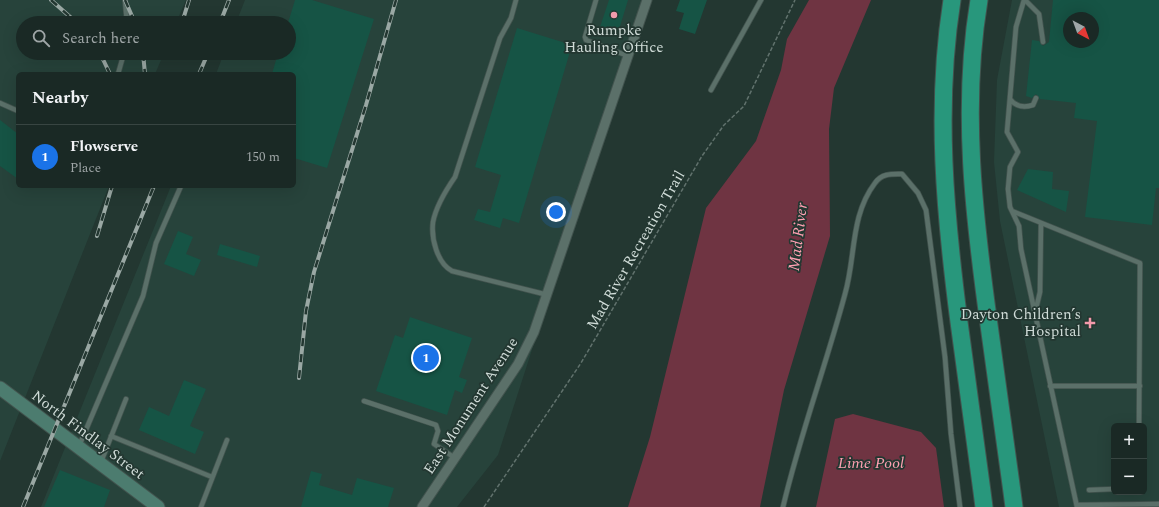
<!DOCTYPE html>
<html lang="en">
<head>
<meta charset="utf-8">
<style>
	:root { --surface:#1a2925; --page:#273532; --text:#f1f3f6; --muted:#9fa6a7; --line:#384542; --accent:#1a73e8 }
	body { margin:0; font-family:Spectral,serif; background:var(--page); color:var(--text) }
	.controls { position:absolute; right:12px; bottom:12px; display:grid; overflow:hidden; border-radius:6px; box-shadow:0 4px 16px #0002 }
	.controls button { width:36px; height:36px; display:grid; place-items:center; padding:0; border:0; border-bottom:1px solid var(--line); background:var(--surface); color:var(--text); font:20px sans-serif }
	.compass { position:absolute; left:1063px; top:12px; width:36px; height:36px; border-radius:50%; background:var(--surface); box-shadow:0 4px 16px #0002; rotate:139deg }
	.you { position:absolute; left:556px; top:212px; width:14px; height:14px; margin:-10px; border:3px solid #fff; border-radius:50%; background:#1a73e8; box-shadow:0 0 0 6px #1a73e833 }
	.badge { display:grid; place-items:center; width:26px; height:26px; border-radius:50%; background:var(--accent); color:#fff; font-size:13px; font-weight:700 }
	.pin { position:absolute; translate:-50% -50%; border:2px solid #fff; box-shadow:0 1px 4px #0006 }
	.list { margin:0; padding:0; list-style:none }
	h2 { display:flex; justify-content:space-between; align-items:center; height:52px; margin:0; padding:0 16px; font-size:17px }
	h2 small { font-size:13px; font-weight:400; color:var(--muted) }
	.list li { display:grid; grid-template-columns:26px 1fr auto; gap:12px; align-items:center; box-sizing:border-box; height:64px; padding:0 16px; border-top:1px solid var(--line) }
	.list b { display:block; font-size:15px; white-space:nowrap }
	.list p { margin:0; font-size:13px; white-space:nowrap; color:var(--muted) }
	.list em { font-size:13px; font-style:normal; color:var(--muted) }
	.icon { flex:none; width:22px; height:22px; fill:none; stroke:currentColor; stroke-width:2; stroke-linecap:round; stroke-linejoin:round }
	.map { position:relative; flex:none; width:1159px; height:507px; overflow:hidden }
	.search { position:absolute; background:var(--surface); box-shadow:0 4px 16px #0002; left:16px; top:16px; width:280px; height:44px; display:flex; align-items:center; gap:10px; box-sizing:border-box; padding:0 14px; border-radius:22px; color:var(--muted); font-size:15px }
	.panel { position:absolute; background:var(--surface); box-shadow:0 4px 16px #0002; left:16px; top:72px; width:280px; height:116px; border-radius:6px }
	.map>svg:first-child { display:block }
</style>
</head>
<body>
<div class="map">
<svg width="1159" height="507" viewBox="0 0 1159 507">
	<rect width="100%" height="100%" fill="#233731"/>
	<path fill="#27433b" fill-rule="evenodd" d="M 0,0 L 186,0 L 176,23 L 23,23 L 23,53 L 164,53 L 155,74 L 18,74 L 18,186 L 109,186 L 0,461 Z
		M 245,0 L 645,0 L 498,455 L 457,507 L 41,507 L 171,186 L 294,186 L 294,74 L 216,74 L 224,53 L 289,53 L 289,23 L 236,23 Z
		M 1012,0 L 1159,0 L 1159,507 L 1059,507 L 1000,221 L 994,162 L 997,80 ZM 1069,18 L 1093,18 L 1093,42 L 1069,42 ZM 1114,426 L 1144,426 L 1144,492 L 1114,492 Z"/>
	<path fill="#6f3442" d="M 809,0 L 871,0 L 834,88 L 829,129 L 830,236 L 784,390 L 760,507 L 628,507 L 650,437 L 706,208 L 756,141 L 781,70 L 787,39 Z
		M 853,414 L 921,432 L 936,448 L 944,507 L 816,507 L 835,419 Z"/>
	<path fill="#165445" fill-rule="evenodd" d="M 295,0 L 312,0 L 374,19 L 327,168 L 294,158 L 294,74 L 272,74 L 278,53 L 289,53 L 288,23 Z
		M 609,0 L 628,0 L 617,36 L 599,30 Z
		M 680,0 L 707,0 L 695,34 L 679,29 L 684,13 L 676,11 Z
		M 1053,0 L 1159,0 L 1159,188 L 1156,188 L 1152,225 L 1085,217 L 1097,121 L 1074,118 L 1076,103 L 1040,99 L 1036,94 L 1032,98 L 1026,96 L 1032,40 L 1039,41 L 1043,46 L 1049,42 ZM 1069,18 L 1093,18 L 1093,42 L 1069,42 Z
		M 517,28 L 572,45 L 519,223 L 503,218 L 500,228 L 474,220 L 478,209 L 490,212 L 501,175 L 475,167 Z
		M 0,120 L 18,134 L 18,179 L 0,166 Z
		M 1028,169 L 1053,172 L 1052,189 L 1069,191 L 1066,212 L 1017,190 Z
		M 178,231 L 193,237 L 186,254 L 201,260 L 194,276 L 164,264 Z
		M 220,244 L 260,256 L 257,267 L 217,255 Z
		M 410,317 L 472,338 L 459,377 L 467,380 L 462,393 L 455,390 L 447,415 L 376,391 L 395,335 L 403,338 Z
		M 184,380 L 206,389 L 190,426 L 204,432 L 195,454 L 139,430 L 149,407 L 169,416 Z
		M 60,470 L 110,490 L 104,507 L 44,507 Z
		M 311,471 L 322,474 L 319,485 L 352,495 L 357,478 L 394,488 L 388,507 L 301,507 Z"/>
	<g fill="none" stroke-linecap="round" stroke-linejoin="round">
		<defs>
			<path id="lane" d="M 125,0 L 127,23
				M 516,0 L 511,18 L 500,38 L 455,177 C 446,190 436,206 433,222 C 431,238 437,263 452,271 L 548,295
				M 596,0 L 585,37 L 586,40 L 628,56
				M 1024,0 L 1016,27 L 1007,132 L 1018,152 L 1010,167 L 1008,189 L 1010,207 L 1019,226 L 1021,249 L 1077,507
				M 1025,0 L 1039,14 L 1043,42
				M 118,74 L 124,53
				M 711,90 L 761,0
				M 1010,99 C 1016,107 1024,108 1033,105 L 1036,98
				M 0,103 L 18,111
				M 1012,211 L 1140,263 L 1139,426
				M 1035,313 L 1040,292 L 1041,223
				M 1050,386 L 1140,386
				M 364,401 L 436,425 L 438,431 L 434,444 L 455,458
				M 111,436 L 212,477
				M 79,446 L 143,296 L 156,243 L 181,186
				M 101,462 L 126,399
				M 1089,490 L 1114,489
				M 1077,505 L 1159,504
				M 201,507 L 227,440
				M 783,507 C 800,435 826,365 845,294 C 856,256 850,216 875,183 C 882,173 892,174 902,174 L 918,193 L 926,210 L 945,357 L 951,434 L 960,507"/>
			<path id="street" d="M 422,507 L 518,364 L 534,332 L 647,0"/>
			<path id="secondary" d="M 0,388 L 158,507"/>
			<path id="highway" d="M 952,0 C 935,107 945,214 959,322 C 967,383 976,445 984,507
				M 979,0 C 961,108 974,217 989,325 C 997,385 1006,446 1014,507"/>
		</defs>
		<use href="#lane" stroke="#42534e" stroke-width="6"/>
		<use href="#street" stroke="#42534e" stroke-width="11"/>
		<use href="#secondary" stroke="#42534e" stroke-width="15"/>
		<use href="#highway" stroke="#42534e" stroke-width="19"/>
		<path stroke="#61726d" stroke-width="1.5" stroke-dasharray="4 2" stroke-linecap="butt" d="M 484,507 L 581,363 L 702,156 L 724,125 L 744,106 L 795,0"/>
		<use href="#lane" stroke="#5b7069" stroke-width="4.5"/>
		<use href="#street" stroke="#5b7069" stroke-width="9"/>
		<use href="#secondary" stroke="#4c7c6f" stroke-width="13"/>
		<use href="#highway" stroke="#28977c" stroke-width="17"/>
		<defs>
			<path id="rail" d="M 51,0 L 77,23
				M 125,0 L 135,23
				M 182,23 L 189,0
				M 220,23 L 229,0
				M 100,53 L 110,74
				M 143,53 L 145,74
				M 199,74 L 208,53
				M 97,236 L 112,186
				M 299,378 L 306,311 L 314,272 L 366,105 L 396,0
				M 23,507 L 154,186"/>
		</defs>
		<use href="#rail" stroke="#9aa8a4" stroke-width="4"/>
		<use href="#rail" stroke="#233731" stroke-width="2.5" stroke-dasharray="8" stroke-linecap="butt"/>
	</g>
	<g fill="#f39aab" stroke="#233731" stroke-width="1.5">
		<circle cx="614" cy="15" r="4"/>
		<path d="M1088 317h4v4h4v4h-4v4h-4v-4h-4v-4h4z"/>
	</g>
	<g text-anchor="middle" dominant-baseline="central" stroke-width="3.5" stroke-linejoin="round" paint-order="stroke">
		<g font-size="15" fill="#cfdbd7" stroke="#233731">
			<text x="614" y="30">Rumpke<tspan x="614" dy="17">Hauling Office</tspan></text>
			<text x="1081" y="314" text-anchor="end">Dayton Children’s<tspan x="1081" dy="17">Hospital</tspan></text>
		</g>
		<g font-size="15" fill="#cfdbd7" stroke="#233731">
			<text transform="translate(636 250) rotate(-60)">Mad River Recreation Trail</text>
			<text transform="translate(471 406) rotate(-57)">East Monument Avenue</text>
			<text transform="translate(88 435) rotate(37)">North Findlay Street</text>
		</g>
		<g font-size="16" font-style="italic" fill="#ffa0b2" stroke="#233731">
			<text transform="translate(798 237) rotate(-83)">Mad River</text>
			<text x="871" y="463">Lime Pool</text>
		</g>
	</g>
</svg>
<div class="controls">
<button>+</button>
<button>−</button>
</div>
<svg class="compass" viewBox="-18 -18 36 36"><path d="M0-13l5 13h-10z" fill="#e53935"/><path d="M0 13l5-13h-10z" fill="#9fa6a7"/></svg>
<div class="you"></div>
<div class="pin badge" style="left:426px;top:358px">1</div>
<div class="search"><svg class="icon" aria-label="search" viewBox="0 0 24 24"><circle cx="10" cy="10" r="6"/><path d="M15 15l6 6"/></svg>Search here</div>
<section class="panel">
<h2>Nearby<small></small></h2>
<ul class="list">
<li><span class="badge">1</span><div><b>Flowserve</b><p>Place</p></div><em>150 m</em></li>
</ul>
</section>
</div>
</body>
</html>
